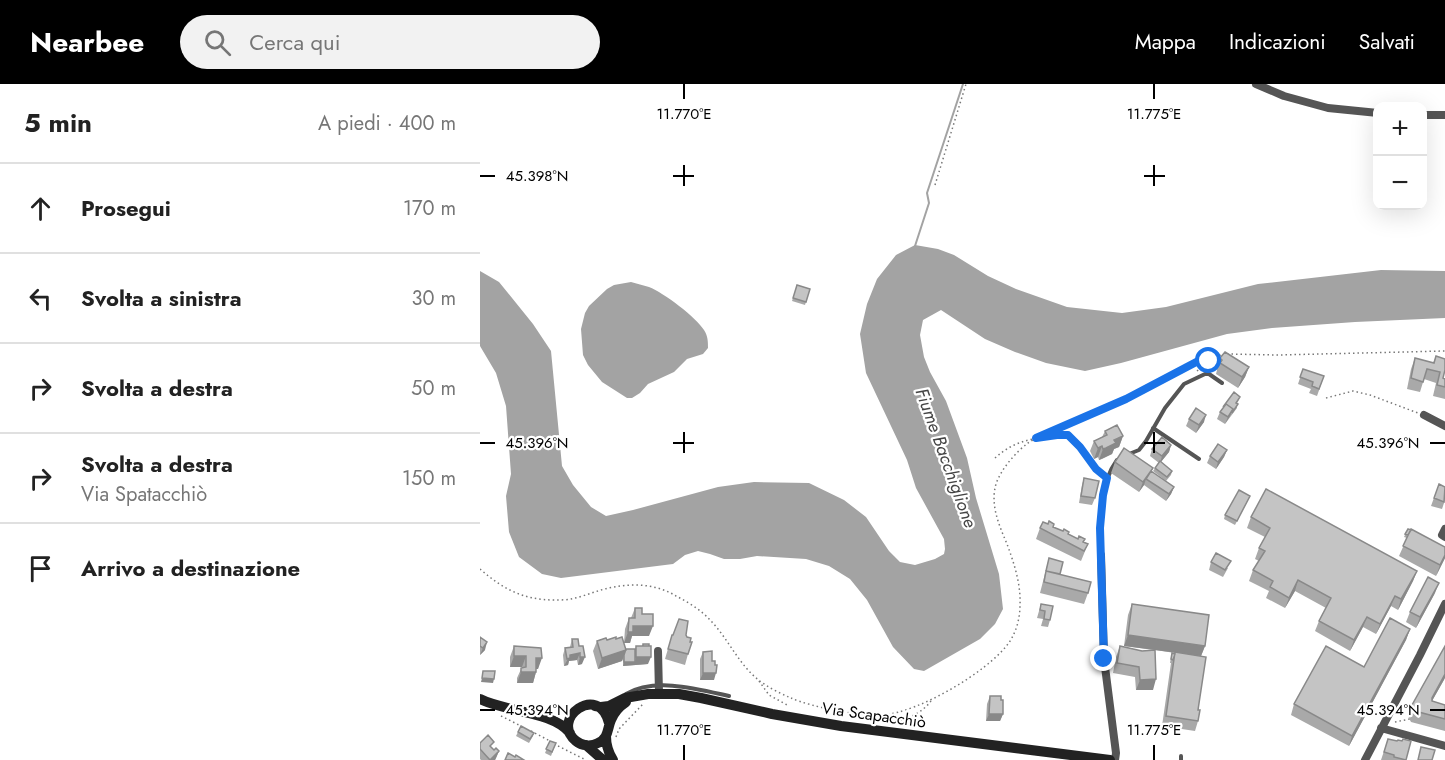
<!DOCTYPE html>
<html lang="it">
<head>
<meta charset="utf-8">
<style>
	:root { --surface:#fff; --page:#f2f2f2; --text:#222; --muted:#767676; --line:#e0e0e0; --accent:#000 }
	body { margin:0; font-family:Jost,sans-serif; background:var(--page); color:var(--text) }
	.controls { position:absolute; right:18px; top:18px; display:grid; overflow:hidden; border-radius:12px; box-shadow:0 6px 24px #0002 }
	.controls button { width:54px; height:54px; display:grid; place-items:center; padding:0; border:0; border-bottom:2px solid var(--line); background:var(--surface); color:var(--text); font:30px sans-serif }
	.stop { position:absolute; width:18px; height:18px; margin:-14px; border:4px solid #1a73e8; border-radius:50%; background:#fff }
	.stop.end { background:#1a73e8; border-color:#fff; box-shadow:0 2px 6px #0008 }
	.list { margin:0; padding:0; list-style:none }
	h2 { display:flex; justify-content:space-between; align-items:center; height:78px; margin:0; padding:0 24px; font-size:26px }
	h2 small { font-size:20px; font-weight:400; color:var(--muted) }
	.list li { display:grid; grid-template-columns:39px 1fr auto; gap:18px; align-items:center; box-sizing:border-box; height:90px; padding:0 24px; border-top:2px solid var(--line) }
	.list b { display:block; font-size:22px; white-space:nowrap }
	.list p { margin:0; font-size:20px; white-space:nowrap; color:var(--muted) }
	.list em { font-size:20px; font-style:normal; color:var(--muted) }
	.icon { flex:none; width:33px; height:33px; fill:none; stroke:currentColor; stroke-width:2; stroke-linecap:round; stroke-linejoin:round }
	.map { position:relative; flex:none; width:965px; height:676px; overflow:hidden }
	header { display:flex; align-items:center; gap:36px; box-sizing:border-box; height:84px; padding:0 30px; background:var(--accent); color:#fff }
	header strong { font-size:28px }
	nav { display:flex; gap:33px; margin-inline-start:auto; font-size:21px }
	.search { width:420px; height:54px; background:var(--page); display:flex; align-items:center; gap:15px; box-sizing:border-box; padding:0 21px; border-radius:33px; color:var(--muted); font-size:22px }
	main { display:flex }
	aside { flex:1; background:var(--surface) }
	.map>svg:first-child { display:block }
</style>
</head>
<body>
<header>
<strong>Nearbee</strong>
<div class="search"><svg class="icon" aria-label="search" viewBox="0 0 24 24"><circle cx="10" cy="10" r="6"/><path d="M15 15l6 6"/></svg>Cerca qui</div>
<nav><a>Mappa</a><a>Indicazioni</a><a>Salvati</a></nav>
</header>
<main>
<aside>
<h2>5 min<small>A piedi · 400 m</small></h2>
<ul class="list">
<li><svg class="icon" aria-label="ahead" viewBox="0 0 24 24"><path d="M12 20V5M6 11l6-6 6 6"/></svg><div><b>Prosegui</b></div><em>170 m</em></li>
<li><svg class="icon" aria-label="left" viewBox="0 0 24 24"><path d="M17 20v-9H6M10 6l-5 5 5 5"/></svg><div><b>Svolta a sinistra</b></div><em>30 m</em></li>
<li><svg class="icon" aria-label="right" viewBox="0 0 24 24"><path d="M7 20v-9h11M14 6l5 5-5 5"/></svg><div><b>Svolta a destra</b></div><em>50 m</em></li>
<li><svg class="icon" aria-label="right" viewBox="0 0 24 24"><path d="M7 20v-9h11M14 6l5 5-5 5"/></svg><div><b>Svolta a destra</b><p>Via Spatacchiò</p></div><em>150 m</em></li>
<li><svg class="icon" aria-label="arrive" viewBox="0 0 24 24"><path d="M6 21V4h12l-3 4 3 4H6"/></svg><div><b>Arrivo a destinazione</b></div></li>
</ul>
</aside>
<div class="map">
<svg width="965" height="676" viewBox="0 0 965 676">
	<rect width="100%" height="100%" fill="#fff"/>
	<path fill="#a3a3a3" d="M 435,161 L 458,165 L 474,171 L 508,192 L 536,205 L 587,223 L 642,229 L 686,223 L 778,200 L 901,186 L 965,187 L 965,234 L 875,238 L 792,244 L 747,250 L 641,279 L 605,287 L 566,279 L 535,268 L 505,255 L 461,226 L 443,236 L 440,251 L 444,273 L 450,288 L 466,317 L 487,374 L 496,414 L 519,490 L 523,525 L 515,540 L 500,555 L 444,587 L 434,585 L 413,563 L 387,516 L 370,495 L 349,482 L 326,475 L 277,472 L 260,475 L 244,475 L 230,470 L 218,467 L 205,471 L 193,480 L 81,494 L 62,490 L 39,473 L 29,448 L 26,412 L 31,390 L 26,322 L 16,289 L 0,262 L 0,187 L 19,198 L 53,240 L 71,267 L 82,382 L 93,401 L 111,423 L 126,432 L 153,426 L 238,403 L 274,398 L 329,399 L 364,416 L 386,433 L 409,467 L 420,478 L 435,481 L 455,475 L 464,470 L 465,465 L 464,455 L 436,404 L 427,376 L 386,289 L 380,250 L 387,220 L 397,195 L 416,171 Z
		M 151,198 C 157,200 163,201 169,203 C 184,209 216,233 224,246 C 228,252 228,258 228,264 L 223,270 L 207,275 L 194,288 L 168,300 L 160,309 L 152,314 L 147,314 L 122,298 L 108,281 L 103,271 L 101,245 L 105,229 L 109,222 L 127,205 L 134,201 Z"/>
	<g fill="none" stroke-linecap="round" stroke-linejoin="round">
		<path stroke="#a3a3a3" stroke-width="2" d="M 435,162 L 449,119 L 447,109 L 483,0"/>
		<path stroke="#777" stroke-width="1.5" stroke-dasharray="1.5 3" stroke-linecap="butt" d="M 455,101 L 486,0
			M 747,270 L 798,271 L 965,267
			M 717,287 L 734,273
			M 846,314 L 873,307 L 890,311 L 938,329
			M 558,354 L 577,351 L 588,351 C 602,362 608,379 622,390
			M 515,374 C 526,364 538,358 553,355
			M 0,485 C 23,505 43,516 75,516 C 80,516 86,516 91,515 C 101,513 111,509 121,506 C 146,499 173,498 196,512 C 208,518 221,526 230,536 C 247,553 257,577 275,593 C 285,602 299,609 311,614 C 331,623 382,633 403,631 C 439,628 506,589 528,560 C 536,549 540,535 540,521 C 541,500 534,479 527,460 C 519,441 510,421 516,400 C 521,385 536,368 548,359 C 560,351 573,346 586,341 C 605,333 624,325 643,316 C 676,301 706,275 742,271
			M 279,597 L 289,611 L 309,622
			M 21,632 L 41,642
			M 915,638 L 930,635
			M 416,639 C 429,634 443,628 451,617
			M 51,647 L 70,657
			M 136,653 L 139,645 L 163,620
			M 74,660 L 106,676"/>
		<path stroke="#555" stroke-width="4" d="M 673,344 L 719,375
			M 649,370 L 659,366 L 666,357 L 685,324 L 704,300 L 725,290 L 729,290 L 742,299
			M 621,470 C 620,439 618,402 637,376
			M 146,610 C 175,593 218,605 249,612
			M 701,676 L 701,672"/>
		<path stroke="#555" stroke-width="8" d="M 776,0 L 804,12 L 848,24 L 898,29
			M 942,31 L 965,31
			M 944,331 L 965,342
			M 965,445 L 962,451 L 965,453
			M 621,471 L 624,575 L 636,669 L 635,676
			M 178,567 L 179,609
			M 901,644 L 965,662
			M 885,676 L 940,571 L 965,520"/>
		<path stroke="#222" stroke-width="10" d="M 0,615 C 25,628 73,627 90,649
			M 115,622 L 121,623 L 129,622 L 145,614 L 168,610 L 199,610 L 221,614 L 292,630 L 361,642 L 630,676
			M 129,639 C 119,598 69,635 96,657 C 102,662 111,663 118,659 C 129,654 127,645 131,636 C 134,628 140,622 146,618
			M 126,652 C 126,661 128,668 133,676
			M 106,661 L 123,676"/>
	</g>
	<path fill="#a9a9a9" d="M 317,201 L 330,205 L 325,221 L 312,217 Z
		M 956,272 L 963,294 L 965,295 L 965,315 L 953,312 L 956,299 L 944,295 L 940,308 L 927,305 L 931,285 L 935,274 L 953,279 Z
		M 740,274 L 769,283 L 765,293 L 758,304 L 736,290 L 737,286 L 736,285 Z
		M 823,285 L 844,292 L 837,312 L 829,309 L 831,305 L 818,300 Z
		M 759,316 L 757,319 L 757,324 L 745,340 L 737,335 L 740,328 Z
		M 709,335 L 724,338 L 716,349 L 706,342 Z
		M 625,347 L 643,352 L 639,363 L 634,365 L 632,370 L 622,375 L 619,376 L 618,373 L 614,375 L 610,367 L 614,357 L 622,353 Z
		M 691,361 L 689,368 L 681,378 L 692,387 L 691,391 L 686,397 L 673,387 L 679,379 L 670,372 L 672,365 Z
		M 747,366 L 744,373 L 736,385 L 727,379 L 730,372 Z
		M 635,378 L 673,384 L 671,387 L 694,403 L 691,410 L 686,417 L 664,401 L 659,408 L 631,389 Z
		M 604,394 L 615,414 L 612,421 L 599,419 L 602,401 Z
		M 959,400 L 965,416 L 962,425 L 951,422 Z
		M 770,412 L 755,441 L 744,435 L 745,431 Z
		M 771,433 L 937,487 L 933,497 L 918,526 L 911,522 L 896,550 L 883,543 L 870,567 L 835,547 L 839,537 L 846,524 L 815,507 L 805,524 L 786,514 L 789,507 L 769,497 L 773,486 L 779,477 L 775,475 L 779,464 L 785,453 L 767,444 Z
		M 573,443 L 608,460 L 601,477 L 556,455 L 560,444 Z
		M 928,445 L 965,474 L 956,492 L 919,472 L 927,454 L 924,453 Z
		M 569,474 L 580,490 L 608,509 L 604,520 L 560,509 Z
		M 731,478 L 748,484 L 743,493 L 729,486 Z
		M 955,509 L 936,544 L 926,538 L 930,528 Z
		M 561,520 L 570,536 L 568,543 L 561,542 L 563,535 L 557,534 Z
		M 652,520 L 725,562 L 721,572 L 718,637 L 715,647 L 682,642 L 691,579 L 690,579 L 691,573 L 692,569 L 695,569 L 675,566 L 673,606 L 656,606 L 655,593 L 633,589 L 636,573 L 640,562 L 662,567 L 675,566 L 644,562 L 648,531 Z
		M 155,524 L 162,530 L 169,552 L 152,552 L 150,559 L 144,559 L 145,545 L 149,534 L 151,534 Z
		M 930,545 L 926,556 L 869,662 L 811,631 L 814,620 L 884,583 Z
		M 206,546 L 206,551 L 208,570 L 205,581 L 185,575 L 192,551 L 193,551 Z
		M 0,553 L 5,566 L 0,571 Z
		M 92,555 L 98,555 L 102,580 L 98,581 L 97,576 L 89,577 L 88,581 L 84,582 L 83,571 L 85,564 L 90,563 Z
		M 136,555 L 146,565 L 155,566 L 156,562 L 162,562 L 163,560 L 168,580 L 143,582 L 143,575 L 142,577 L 118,585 L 113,567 L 117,557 Z
		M 34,562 L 61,564 L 58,585 L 56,585 L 56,588 L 53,599 L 37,599 L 37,594 L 42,583 L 30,583 L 30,573 Z
		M 223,568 L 232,577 L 234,596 L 220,596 L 220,575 Z
		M 965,594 L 952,617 L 965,621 L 965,647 L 931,638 L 928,632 L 932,621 Z
		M 510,612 L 523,630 L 520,637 L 506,637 L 507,620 Z
		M 38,648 L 53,652 L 49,659 L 36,652 Z
		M 908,655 L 926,676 L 901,676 Z
		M 70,657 L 76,659 L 71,672 L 65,669 Z
		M 0,659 L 12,664 L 14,666 L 19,667 L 16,674 L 15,676 L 1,676 L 0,675 Z"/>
	<path fill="#898989" d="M 769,283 L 765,293 L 758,304 L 762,293 Z
		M 753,325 L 750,332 L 745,340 L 748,333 Z
		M 726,331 L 724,338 L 716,349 L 719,341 Z
		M 643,352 L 639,363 L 634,365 L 632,370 L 619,376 L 623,365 L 634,356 Z
		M 691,361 L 689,368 L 680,379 L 682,372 Z
		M 622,362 L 618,373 L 614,375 L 618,364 Z
		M 747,366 L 744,373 L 736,385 L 738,378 Z
		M 673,384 L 669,395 L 666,395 L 664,401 L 659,408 L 663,398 Z
		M 694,403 L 691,410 L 686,417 L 689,410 Z
		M 965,471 L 965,474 L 956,492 L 960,481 Z
		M 937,487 L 933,497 L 918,526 L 921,515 Z
		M 818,496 L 815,507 L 805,524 L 809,514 Z
		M 959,499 L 955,509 L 936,544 L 940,533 Z
		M 915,512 L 911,522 L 896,550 L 900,540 Z
		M 887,533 L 883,543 L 870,567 L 874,556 Z
		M 153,542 L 173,542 L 169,552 L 152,552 L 150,559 L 144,559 L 148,548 Z
		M 930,545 L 926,556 L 869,662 L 872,652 Z
		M 648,551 L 725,562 L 721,572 L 644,562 Z
		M 7,558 L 5,566 L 0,571 L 3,564 Z
		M 146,566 L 142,577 L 118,585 L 122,574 Z
		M 100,569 L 97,576 L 89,577 L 88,581 L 84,582 L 90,571 Z
		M 34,572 L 46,572 L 42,583 L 30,583 Z
		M 100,573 L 105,573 L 102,580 L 98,581 Z
		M 156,573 L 171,573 L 168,580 L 143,582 L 144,578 L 155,578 Z
		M 56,574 L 62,574 L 58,585 L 52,585 Z
		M 41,588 L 56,588 L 53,599 L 37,599 Z
		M 223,589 L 236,589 L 234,596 L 220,596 Z
		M 965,590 L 965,594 L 948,624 L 952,614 Z
		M 2,594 L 14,595 L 13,599 L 1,598 Z
		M 676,595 L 673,606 L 656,606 L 660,596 Z
		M 509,630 L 523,630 L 520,637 L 506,637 Z
		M 19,667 L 16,674 L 15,676 L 10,676 Z"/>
	<path fill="#c4c4c4" stroke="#898989" stroke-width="1.5" d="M 317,201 L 330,205 L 326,218 L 313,214 Z
		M 745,268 L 769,283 L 762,293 L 740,279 L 742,276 L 740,274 Z
		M 956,272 L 965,275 L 965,286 L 963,294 L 965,295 L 965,303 L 957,301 L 960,288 L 947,285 L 943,298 L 931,294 L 935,274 L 954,279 Z
		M 823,285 L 844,292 L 839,305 L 832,302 L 833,298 L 820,293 Z
		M 754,308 L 760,313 L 756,319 L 758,320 L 752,329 L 753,325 L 746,320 L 743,323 Z
		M 746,320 L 753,325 L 748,333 L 740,328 Z
		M 716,324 L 726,331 L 719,341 L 709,335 Z
		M 637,341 L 643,352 L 634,356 L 636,359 L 626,364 L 623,365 L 622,362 L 618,364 L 614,357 L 627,351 L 625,347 Z
		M 682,353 L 691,361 L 682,372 L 672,365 Z
		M 738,360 L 747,366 L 738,378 L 730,372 Z
		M 644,364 L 673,384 L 663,398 L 635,378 Z
		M 680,377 L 692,387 L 687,393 L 675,384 Z
		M 671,387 L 694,403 L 689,410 L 666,395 Z
		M 604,394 L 619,397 L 615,414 L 601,412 Z
		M 959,400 L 965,403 L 964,418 L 954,414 Z
		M 786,405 L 937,487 L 921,515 L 915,512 L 900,540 L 887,533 L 874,556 L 839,537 L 851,514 L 818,496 L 809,514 L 790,503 L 793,497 L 773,486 L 785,467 L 779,464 L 790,444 L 771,433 Z
		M 759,406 L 770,412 L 757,437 L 745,431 Z
		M 569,437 L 574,440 L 573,443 L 583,447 L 584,445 L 589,448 L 588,450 L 598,455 L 599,452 L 605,455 L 603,458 L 608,460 L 604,467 L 560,444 L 563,438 L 568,440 Z
		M 928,445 L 931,446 L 928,451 L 925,450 Z
		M 931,445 L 965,463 L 965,471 L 960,481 L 923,462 Z
		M 736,469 L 751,477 L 745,486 L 731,478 Z
		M 569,474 L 583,478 L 580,490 L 566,487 Z
		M 566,487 L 611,498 L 608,509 L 564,498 Z
		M 948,493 L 959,499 L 940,533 L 930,528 Z
		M 561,520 L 573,522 L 570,536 L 564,535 L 565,527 L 560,526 Z
		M 652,520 L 729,531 L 725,562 L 648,551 Z
		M 155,524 L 162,524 L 162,530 L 173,530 L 173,542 L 153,542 L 153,548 L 148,548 L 149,534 L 155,534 Z
		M 910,534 L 930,545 L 872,652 L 814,620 L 846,562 L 884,583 Z
		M 199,535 L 208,537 L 206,551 L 207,553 L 211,554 L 210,558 L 212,558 L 208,570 L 188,565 L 192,551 L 193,551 Z
		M 0,553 L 7,558 L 3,564 L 0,562 Z
		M 136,553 L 136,555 L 142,553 L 146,566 L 122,574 L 117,557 L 126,554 L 127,556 Z
		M 92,555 L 98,555 L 99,562 L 103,562 L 105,573 L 100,573 L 100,569 L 90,571 L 90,574 L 87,575 L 85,564 L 93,563 Z
		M 163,560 L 169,560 L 169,562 L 163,562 Z
		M 34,562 L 61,564 L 62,574 L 56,574 L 56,588 L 41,588 L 41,584 L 46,583 L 46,572 L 34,572 Z
		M 156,562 L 171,562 L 171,573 L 156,573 Z
		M 640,562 L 662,567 L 675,566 L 676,595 L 660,596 L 659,583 L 637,579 Z
		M 965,562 L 965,590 L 952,614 L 952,617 L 965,621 L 965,635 L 935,627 L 932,621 Z
		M 146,565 L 155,565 L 155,578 L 144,578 L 144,571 Z
		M 232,567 L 232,577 L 235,577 L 235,581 L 237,581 L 236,589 L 223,589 L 223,568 Z
		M 695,568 L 726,573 L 718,626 L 720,626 L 718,637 L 686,632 Z
		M 692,569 L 695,570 L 693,576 L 691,575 Z
		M 3,587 L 15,587 L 14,595 L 2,594 Z
		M 510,612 L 521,612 L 521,616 L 523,616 L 523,630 L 509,630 Z
		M 41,642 L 54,649 L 50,655 L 38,648 Z
		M 8,651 L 14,658 L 10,662 L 14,666 L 16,664 L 19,667 L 10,676 L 0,665 L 0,659 Z
		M 908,655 L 917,657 L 918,656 L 922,657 L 923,655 L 931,657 L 926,676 L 914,673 L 914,671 L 904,668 Z
		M 70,657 L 76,659 L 72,668 L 66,665 Z
		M 941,663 L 955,666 L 952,676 L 938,676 Z
		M 28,669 L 35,673 L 36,671 L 44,676 L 25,676 Z"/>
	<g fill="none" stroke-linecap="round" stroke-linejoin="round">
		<path stroke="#1a73e8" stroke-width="8" d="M 624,575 L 620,444 L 623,411 L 627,394 L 616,385 L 600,363 L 588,351 L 577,351 L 556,354 L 646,315 L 722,275 L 736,272 L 729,277"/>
	</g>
	<path fill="none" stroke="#000" stroke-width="2" d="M 204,0 L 204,15M 674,0 L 674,15M 204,81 L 204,102M 674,81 L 674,102M 0,92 L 15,92M 193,92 L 214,92M 664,92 L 685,92M 204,348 L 204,369M 674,348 L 674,369M 0,359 L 15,359M 193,359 L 214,359M 664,359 L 685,359M 950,359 L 965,359M 0,626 L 15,626M 950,626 L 965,626M 204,661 L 204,676M 674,661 L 674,676"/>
	<g text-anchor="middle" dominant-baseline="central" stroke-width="4.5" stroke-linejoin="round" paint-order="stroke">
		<g font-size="16" fill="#000" stroke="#fff">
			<text transform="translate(394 631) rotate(8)">Via Scapacchiò</text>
		</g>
		<g font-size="18" font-style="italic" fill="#444" stroke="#fff">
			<text transform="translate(466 374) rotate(70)">Fiume Bacchiglione</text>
		</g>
	</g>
	<g font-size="15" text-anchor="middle" fill="#000" stroke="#fff" stroke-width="4.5" stroke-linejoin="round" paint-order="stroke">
		<text x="204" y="35">11.770°E</text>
		<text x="674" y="35">11.775°E</text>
		<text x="57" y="97">45.398°N</text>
		<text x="57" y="364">45.396°N</text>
		<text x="908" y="364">45.396°N</text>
		<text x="57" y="631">45.394°N</text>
		<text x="908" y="631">45.394°N</text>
		<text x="204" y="651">11.770°E</text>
		<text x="674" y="651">11.775°E</text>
	</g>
</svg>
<div class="controls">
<button>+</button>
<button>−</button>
</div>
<div class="stop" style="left:729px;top:277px"></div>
<div class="stop end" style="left:624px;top:575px"></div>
</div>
</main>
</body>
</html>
